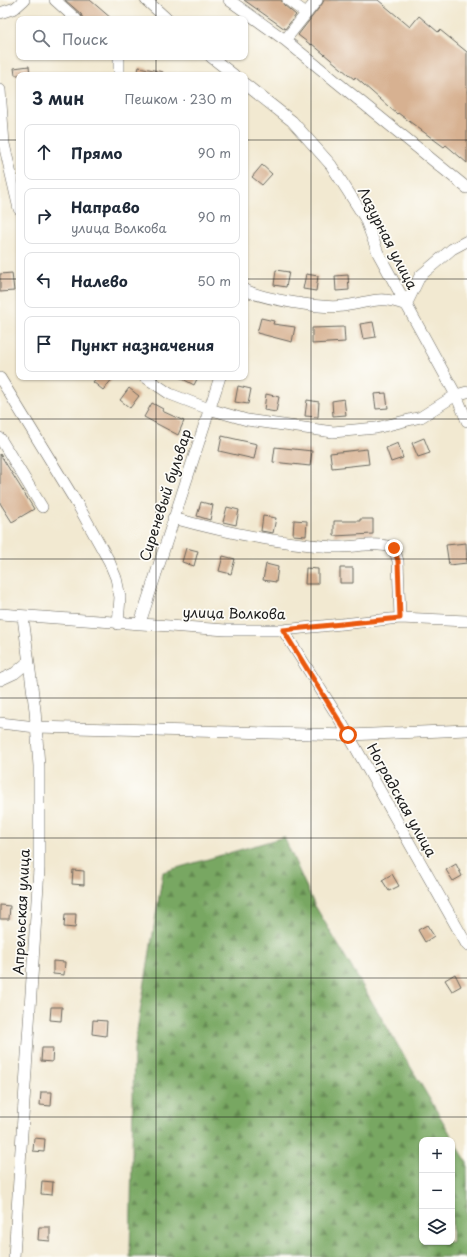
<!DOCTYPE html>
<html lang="ru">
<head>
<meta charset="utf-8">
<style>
	:root { --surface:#fff; --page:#f2f2f3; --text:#1f2937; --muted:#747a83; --line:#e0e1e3 }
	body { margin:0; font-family:"Playpen Sans",sans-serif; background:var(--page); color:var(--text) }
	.controls { position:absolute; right:12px; bottom:12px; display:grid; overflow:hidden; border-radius:8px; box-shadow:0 1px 3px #0004 }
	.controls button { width:36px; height:36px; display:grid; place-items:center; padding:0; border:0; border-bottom:1px solid var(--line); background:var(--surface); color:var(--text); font:20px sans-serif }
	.stop { position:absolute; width:12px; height:12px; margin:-9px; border:3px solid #ea580c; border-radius:50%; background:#fff }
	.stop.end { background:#ea580c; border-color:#fff; box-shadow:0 1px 4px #0008 }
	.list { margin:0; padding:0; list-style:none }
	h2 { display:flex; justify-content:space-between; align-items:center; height:52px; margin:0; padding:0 16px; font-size:17px }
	h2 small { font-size:13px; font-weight:400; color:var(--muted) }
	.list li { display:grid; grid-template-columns:26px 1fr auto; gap:12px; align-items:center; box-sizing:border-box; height:56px; margin:0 8px 8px; padding:0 8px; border:1px solid var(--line); border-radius:8px }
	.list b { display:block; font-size:15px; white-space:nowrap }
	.list p { margin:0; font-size:13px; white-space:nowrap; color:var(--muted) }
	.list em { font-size:13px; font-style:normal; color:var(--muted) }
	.icon { flex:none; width:22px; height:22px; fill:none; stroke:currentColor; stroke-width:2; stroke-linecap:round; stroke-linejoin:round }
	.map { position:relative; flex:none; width:467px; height:1257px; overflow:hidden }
	.search { position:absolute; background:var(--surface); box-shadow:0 1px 3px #0004; left:16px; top:16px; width:232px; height:44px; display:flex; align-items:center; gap:10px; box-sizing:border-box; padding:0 14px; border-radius:8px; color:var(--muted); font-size:15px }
	.panel { position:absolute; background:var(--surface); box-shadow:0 1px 3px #0004; left:16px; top:72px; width:232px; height:308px; border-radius:8px }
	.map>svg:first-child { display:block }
</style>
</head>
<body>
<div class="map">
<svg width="467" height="1257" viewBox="0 0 467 1257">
	<defs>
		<pattern id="forest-firs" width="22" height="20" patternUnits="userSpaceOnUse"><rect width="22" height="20" fill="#78a762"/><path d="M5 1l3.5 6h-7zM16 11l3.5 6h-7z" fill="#628750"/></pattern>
	</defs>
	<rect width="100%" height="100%" fill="#fdfcf7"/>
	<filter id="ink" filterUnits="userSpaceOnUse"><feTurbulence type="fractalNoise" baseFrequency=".025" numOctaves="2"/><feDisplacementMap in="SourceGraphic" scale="8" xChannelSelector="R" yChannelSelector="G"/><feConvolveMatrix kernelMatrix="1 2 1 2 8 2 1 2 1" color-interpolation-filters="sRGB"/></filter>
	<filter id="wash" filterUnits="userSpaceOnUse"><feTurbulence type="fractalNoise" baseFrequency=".012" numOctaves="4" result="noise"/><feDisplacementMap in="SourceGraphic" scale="16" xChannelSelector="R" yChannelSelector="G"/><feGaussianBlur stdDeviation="0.9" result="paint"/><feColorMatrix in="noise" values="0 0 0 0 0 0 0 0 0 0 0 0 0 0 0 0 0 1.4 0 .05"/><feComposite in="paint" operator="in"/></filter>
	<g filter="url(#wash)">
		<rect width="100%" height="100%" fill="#f2e9d1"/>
		<path fill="url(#forest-firs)" stroke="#4a623f" fill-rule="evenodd" d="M 284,837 L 314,904 L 467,1162 L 467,1257 L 130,1257 L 134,1049 L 163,872 ZM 422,1140 L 452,1140 L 452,1242 L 422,1242 Z"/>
		<g id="blocks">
			<path fill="#d7b191" d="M 65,0 L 90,0 L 112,19 L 83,19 L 81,14 Z
				M 244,0 L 281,0 L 284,5 L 296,15 L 285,29 Z
				M 324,0 L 378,0 L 410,27 L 419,16 L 438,32 L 440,30 L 467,52 L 467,163 L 446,145 L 444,147 L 398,113 L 397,114 L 355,77 L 354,79 L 312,44 L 311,45 L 298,35 L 322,4 Z
				M 29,66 L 30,75 L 15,75 L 14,68 Z
				M 139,67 L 163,72 L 163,75 L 137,75 Z
				M 262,165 L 272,174 L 262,185 L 252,177 Z
				M 276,270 L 289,272 L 286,287 L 274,285 Z
				M 12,273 L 14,291 L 0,292 L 0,274 Z
				M 306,274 L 318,276 L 316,291 L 303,289 Z
				M 348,275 L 349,290 L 336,291 L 335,276 Z
				M 261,318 L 274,321 L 273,324 L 295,327 L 292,342 L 257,333 Z
				M 373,322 L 376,337 L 363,339 L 360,324 Z
				M 344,327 L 345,342 L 312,344 L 312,328 Z
				M 97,377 L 114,377 L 103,390 L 93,382 Z
				M 179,377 L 198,377 L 194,385 Z
				M 238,386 L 251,389 L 248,404 L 235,402 Z
				M 129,388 L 139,396 L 130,408 L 120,400 Z
				M 386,393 L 388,408 L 376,409 L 374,394 Z
				M 266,394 L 279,397 L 276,412 L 264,410 Z
				M 344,399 L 346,415 L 333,416 L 332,401 Z
				M 307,400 L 319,402 L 318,417 L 305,416 Z
				M 152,403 L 163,409 L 162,411 L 184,421 L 178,435 L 144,417 Z
				M 222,436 L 257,444 L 254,459 L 219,451 Z
				M 424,438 L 430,453 L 418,457 L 412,443 Z
				M 398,443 L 403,458 L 391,462 L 386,448 Z
				M 275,447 L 312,451 L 310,466 L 273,462 Z
				M 367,449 L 369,464 L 332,468 L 330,453 Z
				M 0,454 L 34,509 L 12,522 L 0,503 Z
				M 201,502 L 213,505 L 210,520 L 197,516 Z
				M 227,507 L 239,510 L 236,525 L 223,522 Z
				M 263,516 L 276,518 L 273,533 L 261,531 Z
				M 360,519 L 373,519 L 373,534 L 334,536 L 334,521 L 360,521 Z
				M 294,520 L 307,521 L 306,536 L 293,535 Z
				M 466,543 L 467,563 L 449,565 L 446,545 Z
				M 186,548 L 198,551 L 194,566 L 182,562 Z
				M 223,556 L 235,559 L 231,574 L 219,571 Z
				M 266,564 L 278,567 L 276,582 L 263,580 Z
				M 306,568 L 318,569 L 318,584 L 305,584 Z
				M 340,568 L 353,568 L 353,583 L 340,583 Z
				M 456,864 L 462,876 L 453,881 L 446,870 Z
				M 73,870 L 84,871 L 84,885 L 72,884 Z
				M 392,874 L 399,886 L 389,891 L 382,880 Z
				M 0,905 L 10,906 L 9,919 L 0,919 Z
				M 65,914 L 76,914 L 75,928 L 64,927 Z
				M 427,925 L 434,936 L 425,942 L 418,930 Z
				M 53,961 L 65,962 L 64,975 L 53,974 Z
				M 455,974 L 461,986 L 452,991 L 445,980 Z
				M 51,1007 L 62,1007 L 61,1021 L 50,1020 Z
				M 93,1020 L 107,1021 L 106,1036 L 92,1034 Z
				M 42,1048 L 53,1048 L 52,1062 L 41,1061 Z
				M 41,1092 L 52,1092 L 51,1106 L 40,1105 Z
				M 34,1138 L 45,1139 L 44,1152 L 33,1151 Z
				M 42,1181 L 53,1182 L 52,1195 L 41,1194 Z
				M 39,1227 L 50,1227 L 50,1241 L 38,1240 Z"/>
		</g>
	</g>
	<g filter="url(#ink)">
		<use href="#blocks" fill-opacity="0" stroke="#67645b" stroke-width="1"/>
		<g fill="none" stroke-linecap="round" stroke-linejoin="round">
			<defs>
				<path id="minor" d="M 55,0 L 76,19
					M 146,0 L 167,19
					M 229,0 L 285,40 L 467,188
					M 288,0 L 306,13
					M 0,13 L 15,8 L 24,0
					M 285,40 L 317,0
					M 211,57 L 234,75
					M 119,75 L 119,57
					M 245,84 L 292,121 L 331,165 L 365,218 L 378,253 L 456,395 L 467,421
					M 0,90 L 4,144 L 19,209
					M 245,290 C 264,299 322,309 343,306 C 370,303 378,294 406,305
					M 406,305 L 420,276 L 452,249 L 467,241
					M 145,377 L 170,394 L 209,409 L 247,420 L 333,432 L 376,428 L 421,417 L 456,395 L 467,392
					M 0,378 L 79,507 L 109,561 L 116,578 L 120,597 L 118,624
					M 0,438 L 42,507
					M 173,518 C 227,533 277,543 334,547 C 354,548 375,541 394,548 L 398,561 L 400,618
					M 0,614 L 226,630 L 283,630 L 400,618 L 467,621
					M 140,623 L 220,377
					M 283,630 L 340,720 L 467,945
					M 0,680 L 15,673 L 28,662
					M 0,723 L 36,727 L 349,735 L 467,730
					M 14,1257 L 39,869 L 39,766 L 35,710 L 23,617"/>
			</defs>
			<use href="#minor" stroke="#67645b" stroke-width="12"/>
			<use href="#minor" stroke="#fff" stroke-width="11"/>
		</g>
	</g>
	<g fill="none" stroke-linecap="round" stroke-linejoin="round" filter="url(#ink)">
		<path stroke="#ea580c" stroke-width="5" d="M 348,735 L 283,630 L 400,618 L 398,561 L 394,548"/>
	</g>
	<path fill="none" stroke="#1c1c1c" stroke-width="1" stroke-opacity="0.55" d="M 156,0 L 156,19M 311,0 L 311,1257M 156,57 L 156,75M 0,140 L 19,140M 245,140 L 467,140M 0,279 L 19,279M 245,279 L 467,279M 156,377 L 156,1257M 0,419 L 467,419M 0,559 L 467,559M 0,698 L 467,698M 0,838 L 467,838M 0,978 L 467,978M 0,1117 L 467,1117"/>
	<g text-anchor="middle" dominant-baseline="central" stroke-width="3.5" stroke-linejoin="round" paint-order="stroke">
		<g font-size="14" fill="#1c1c1c" stroke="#fdfcf7">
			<text transform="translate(388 238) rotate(63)">Лазурная улица</text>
			<text transform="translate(165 495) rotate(-72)">Сиреневый бульвар</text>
			<text transform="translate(234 613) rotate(1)">улица Волкова</text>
			<text transform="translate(402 800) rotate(61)">Ноградская улица</text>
			<text transform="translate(21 912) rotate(-87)">Апрельская улица</text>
		</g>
	</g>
</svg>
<div class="controls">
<button>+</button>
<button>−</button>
<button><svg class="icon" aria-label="layers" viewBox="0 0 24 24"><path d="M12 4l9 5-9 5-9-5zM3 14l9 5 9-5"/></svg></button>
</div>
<div class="stop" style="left:348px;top:735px"></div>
<div class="stop end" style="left:394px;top:548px"></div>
<div class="search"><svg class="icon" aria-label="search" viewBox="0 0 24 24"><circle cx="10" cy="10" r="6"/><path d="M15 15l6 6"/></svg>Поиск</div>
<section class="panel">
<h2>3 мин<small>Пешком · 230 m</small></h2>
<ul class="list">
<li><svg class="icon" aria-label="ahead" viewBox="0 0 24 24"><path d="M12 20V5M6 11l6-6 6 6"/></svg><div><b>Прямо</b></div><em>90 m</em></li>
<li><svg class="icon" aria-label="right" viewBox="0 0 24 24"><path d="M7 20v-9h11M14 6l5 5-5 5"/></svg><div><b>Направо</b><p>улица Волкова</p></div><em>90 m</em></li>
<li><svg class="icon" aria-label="left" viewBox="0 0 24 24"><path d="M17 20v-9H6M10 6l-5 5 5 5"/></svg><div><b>Налево</b></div><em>50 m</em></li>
<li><svg class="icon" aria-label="arrive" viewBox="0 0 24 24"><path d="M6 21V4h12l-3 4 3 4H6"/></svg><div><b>Пункт назначения</b></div></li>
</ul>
</section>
</div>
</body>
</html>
